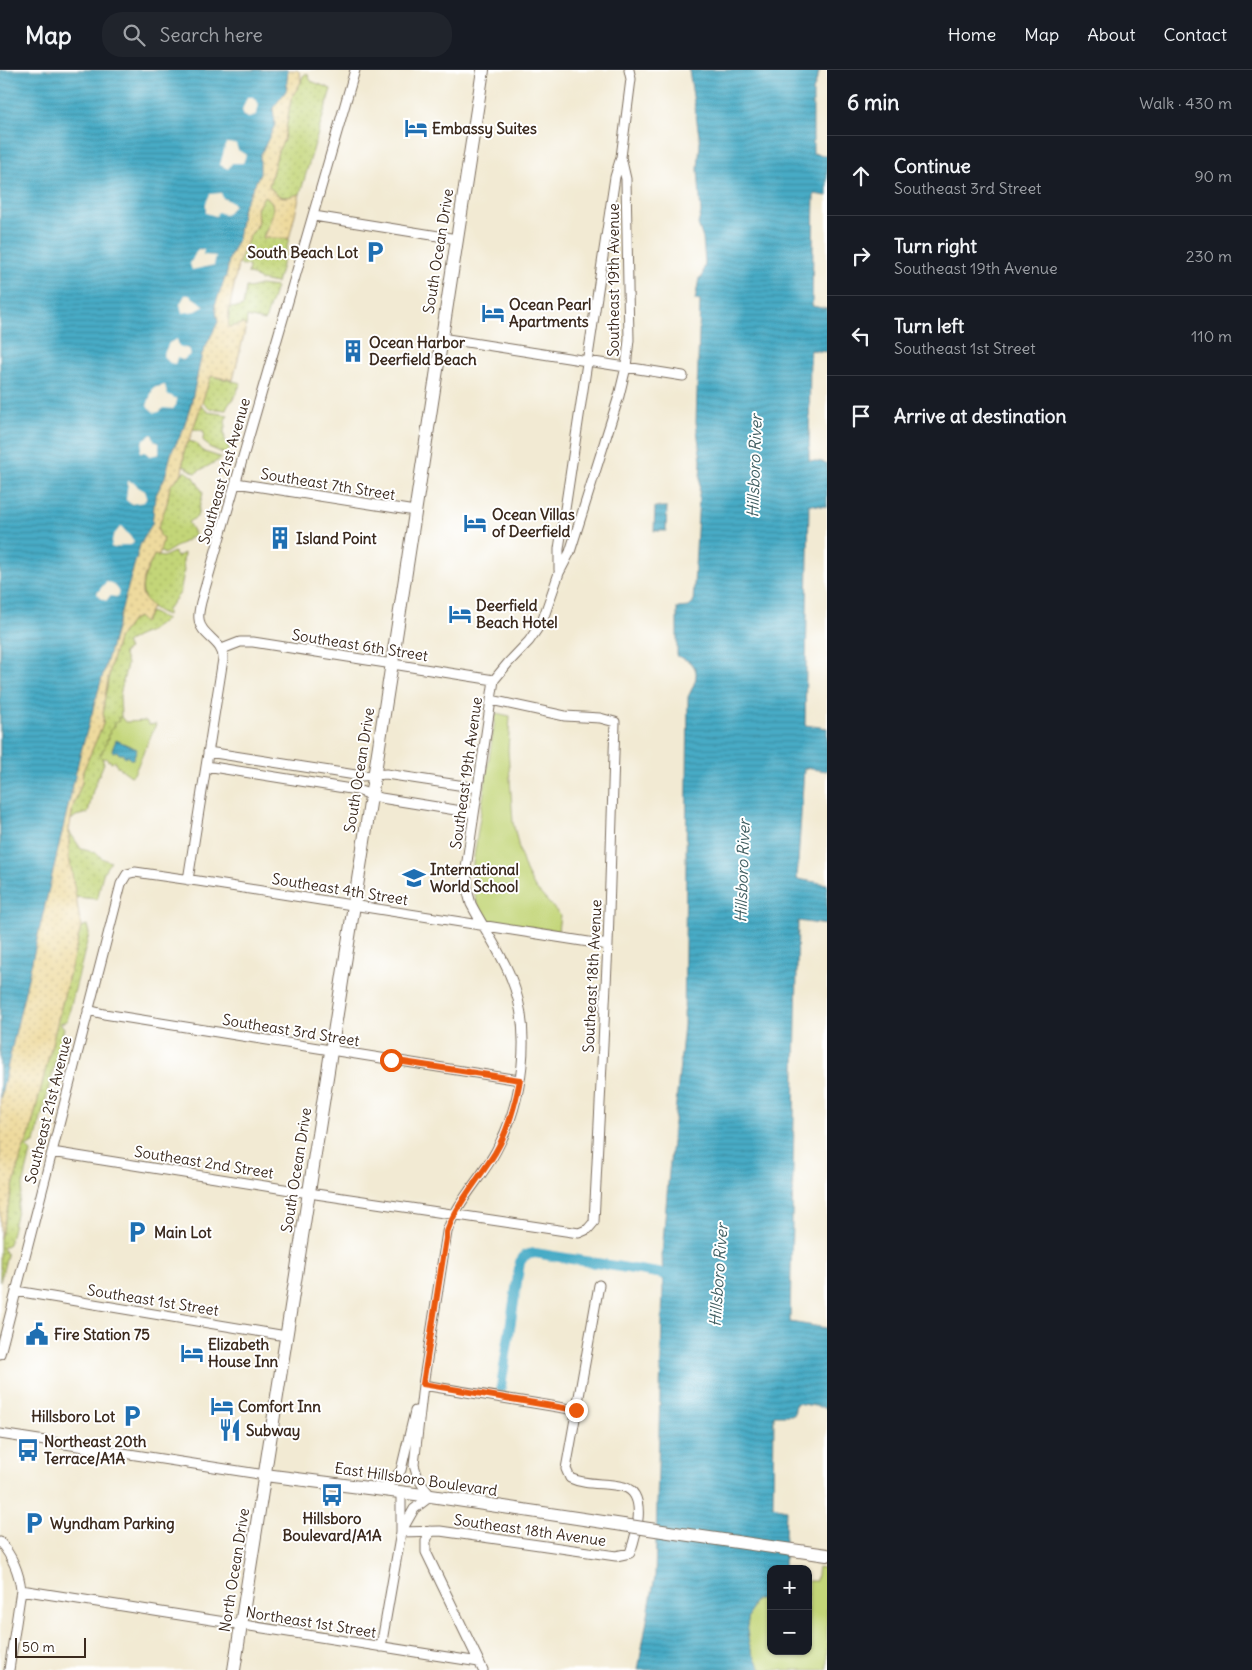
<!DOCTYPE html>
<html lang="en">
<head>
<meta charset="utf-8">
<style>
	:root { --surface:#171b24; --page:#20242c; --text:#f1f3f6; --muted:#9ea1a6; --line:#363941 }
	body { margin:0; font-family:Delius,sans-serif; background:var(--page); color:var(--text) }
	.controls { position:absolute; right:15px; bottom:15px; display:grid; overflow:hidden; border-radius:10px; box-shadow:0 1px 4px #0004 }
	.controls button { width:45px; height:45px; display:grid; place-items:center; padding:0; border:0; border-bottom:1px solid var(--line); background:var(--surface); color:var(--text); font:25px sans-serif }
	.scale { position:absolute; left:15px; bottom:12px; width:71px; box-sizing:border-box; padding-left:5px; border:2px solid #3b2a1e; border-top:0; font-size:14px; line-height:18px; white-space:nowrap; color:#3b2a1e; -webkit-text-stroke:4px #fff; paint-order:stroke }
	.stop { position:absolute; width:15px; height:15px; margin:-11px; border:4px solid #ea580c; border-radius:50%; background:#fff }
	.stop.end { background:#ea580c; border-color:#fff; box-shadow:0 1px 5px #0008 }
	.list { margin:0; padding:0; list-style:none }
	h2 { display:flex; justify-content:space-between; align-items:center; height:65px; margin:0; padding:0 20px; font-size:21px }
	h2 small { font-size:16px; font-weight:400; color:var(--muted) }
	.list li { display:grid; grid-template-columns:32px 1fr auto; gap:15px; align-items:center; box-sizing:border-box; height:80px; padding:0 20px; border-top:1px solid var(--line) }
	.list b { display:block; font-size:19px; white-space:nowrap }
	.list p { margin:0; font-size:16px; white-space:nowrap; color:var(--muted) }
	.list em { font-size:16px; font-style:normal; color:var(--muted) }
	.icon { flex:none; width:28px; height:28px; fill:none; stroke:currentColor; stroke-width:2; stroke-linecap:round; stroke-linejoin:round }
	.map { position:relative; flex:none; width:827px; height:1600px; overflow:hidden }
	header { display:flex; align-items:center; gap:30px; box-sizing:border-box; height:70px; padding:0 25px; background:var(--surface); border-bottom:1px solid var(--line) }
	header strong { font-size:24px }
	nav { display:flex; gap:28px; margin-inline-start:auto; font-size:18px }
	.search { width:350px; height:45px; background:var(--page); display:flex; align-items:center; gap:12px; box-sizing:border-box; padding:0 18px; border-radius:20px; color:var(--muted); font-size:19px }
	main { display:flex }
	aside { flex:1; background:var(--surface) }
	.map>svg:first-child { display:block }
</style>
</head>
<body>
<header>
<strong>Map</strong>
<div class="search"><svg class="icon" aria-label="search" viewBox="0 0 24 24"><circle cx="10" cy="10" r="6"/><path d="M15 15l6 6"/></svg>Search here</div>
<nav><a>Home</a><a>Map</a><a>About</a><a>Contact</a></nav>
</header>
<main>
<div class="map">
<svg width="827" height="1600" viewBox="0 0 827 1600">
	<defs>
		<pattern id="grass-dots" width="8" height="8" patternUnits="userSpaceOnUse" patternTransform="scale(1.25)"><rect width="8" height="8" fill="#c3d578"/><path d="M2 2h.1M6 6h.1" fill="none" stroke="#a8b767" stroke-width="1.8" stroke-linecap="round"/></pattern>
		<pattern id="sand-dots" width="8" height="8" patternUnits="userSpaceOnUse" patternTransform="scale(1.25)"><rect width="8" height="8" fill="#eeda9e"/><path d="M2 2h.1M6 6h.1" fill="none" stroke="#cdbb88" stroke-width="1.8" stroke-linecap="round"/></pattern>
		<pattern id="water-rules" width="6" height="5" patternUnits="userSpaceOnUse" patternTransform="scale(1.25)"><rect width="6" height="5" fill="#47abc6"/><path d="M0 2.5h6" fill="none" stroke="#3c8ba0"/></pattern>
	</defs>
	<rect width="100%" height="100%" fill="#fff"/>
	<filter id="ink" filterUnits="userSpaceOnUse"><feTurbulence type="fractalNoise" baseFrequency=".02" numOctaves="2"/><feDisplacementMap in="SourceGraphic" scale="10" xChannelSelector="R" yChannelSelector="G"/><feConvolveMatrix kernelMatrix="1 2 1 2 8 2 1 2 1" color-interpolation-filters="sRGB"/></filter>
	<filter id="wash" filterUnits="userSpaceOnUse"><feTurbulence type="fractalNoise" baseFrequency=".0096" numOctaves="4" result="noise"/><feDisplacementMap in="SourceGraphic" scale="20" xChannelSelector="R" yChannelSelector="G"/><feGaussianBlur stdDeviation="1.12" result="paint"/><feColorMatrix in="noise" values="0 0 0 0 0 0 0 0 0 0 0 0 0 0 0 0 0 1.4 0 .05"/><feComposite in="paint" operator="in"/></filter>
	<g filter="url(#wash)">
		<rect width="100%" height="100%" fill="#f2ead3"/>
		<path fill="url(#grass-dots)" stroke="#7f804b" d="M 307,3 L 311,11 L 331,19 L 300,124 C 284,128 281,130 269,116 L 278,81 L 284,70 L 291,29 L 301,12 L 303,6 Z
			M 264,126 C 282,133 268,154 263,167 L 289,169 L 277,213 L 260,210 L 253,205 L 248,204 L 249,196 L 238,194 L 250,165 L 256,158 L 258,151 L 257,139 Z
			M 260,215 L 276,217 L 265,251 L 247,247 L 246,256 L 243,254 L 229,257 L 228,255 L 230,237 L 237,238 L 243,236 L 246,217 L 250,218 Z
			M 211,306 L 241,313 L 233,330 L 228,334 L 226,340 L 208,338 L 202,332 Z
			M 201,336 L 208,342 L 228,345 L 225,350 L 226,356 L 224,360 L 225,371 L 230,375 L 228,382 L 225,384 L 209,377 L 203,370 L 204,361 L 193,359 Z
			M 189,371 L 196,373 L 204,382 L 220,387 L 221,389 L 195,403 L 183,395 L 185,376 Z
			M 185,401 L 194,407 L 203,423 L 197,447 L 188,452 L 195,465 L 164,484 L 160,481 L 163,468 L 160,466 L 158,458 L 167,433 L 170,416 Z
			M 174,482 L 177,487 L 184,483 L 183,491 L 184,502 L 180,523 L 167,540 L 167,545 C 160,543 154,539 149,534 C 135,519 147,502 154,485 L 163,487 Z
			M 150,542 L 167,549 L 150,561 L 136,567 L 126,573 L 129,579 L 123,583 L 127,594 L 120,625 L 121,647 L 118,648 L 119,651 L 112,659 L 103,682 L 100,684 L 104,693 L 93,720 L 88,743 L 76,746 L 71,750 L 73,737 L 82,712 L 83,701 L 103,654 L 104,632 L 111,594 L 118,569 L 131,551 L 138,547 L 144,553 Z
			M 69,761 L 81,779 L 97,783 L 101,788 L 111,792 C 101,801 101,814 98,827 L 96,829 L 75,827 L 69,786 Z
			M 87,855 L 89,864 L 67,951 L 60,953 L 64,958 L 36,1068 L 35,1072 L 26,1077 L 31,1082 L 9,1174 L 2,1178 L 7,1185 L 0,1212 L 0,1168 L 22,1082 L 29,1066 L 81,857 Z"/>
		<path fill="url(#sand-dots)" stroke="#94825e" d="M 199,0 L 297,0 L 300,3 L 301,12 L 291,29 L 284,70 L 278,81 L 269,116 C 280,130 284,128 300,124 L 289,169 L 263,168 C 268,155 282,133 264,126 L 257,139 L 258,151 L 256,158 L 250,165 L 238,194 L 228,247 L 229,257 L 243,254 L 246,256 L 233,310 L 211,306 L 189,371 L 185,376 L 182,403 L 170,416 L 167,433 L 158,458 L 160,466 L 163,468 L 159,486 L 154,485 C 149,497 137,516 144,528 C 146,531 150,534 152,537 L 144,553 L 138,547 L 131,551 L 118,569 L 111,594 L 104,632 L 103,654 L 83,701 L 82,712 L 73,737 L 69,761 L 69,786 L 81,857 L 29,1066 L 22,1082 L 0,1168 L 0,449 Z"/>
		<path fill="#c3d578" stroke="#7f804b" d="M 496,643 L 510,646 L 508,680 L 513,752 L 520,783 L 526,801 L 535,818 L 560,845 L 558,861 L 491,851 C 473,842 472,811 473,793 Z
			M 121,647 L 125,652 L 146,651 L 149,655 L 156,654 L 134,704 L 131,706 L 117,696 L 115,691 L 111,693 L 110,690 L 108,691 L 106,688 L 102,689 L 100,684 L 103,682 L 102,680 L 105,678 L 104,675 L 107,673 L 106,670 L 109,669 L 107,665 L 110,664 L 109,661 L 115,656 L 114,653 L 119,651 L 118,648 Z
			M 818,1497 L 827,1499 L 827,1600 L 763,1600 C 746,1579 742,1554 755,1530 L 771,1525 L 771,1581 L 808,1581 L 808,1511 L 816,1511 Z"/>
		<path fill="url(#water-rules)" stroke="#416a72" d="M 0,0 L 288,0 L 286,21 L 273,38 L 275,55 L 260,86 L 260,104 L 243,137 L 238,169 L 229,189 L 227,203 L 215,235 L 218,252 L 202,284 L 191,334 L 182,363 L 172,381 L 165,407 L 155,427 L 152,454 L 140,475 L 80,685 L 0,1029 Z
			M 689,0 L 820,0 L 813,21 L 813,83 L 827,86 L 827,126 L 814,124 L 812,236 L 827,239 L 827,282 L 810,280 L 809,390 L 827,393 L 827,437 L 809,434 L 805,655 L 827,658 L 827,701 L 804,698 L 797,809 L 827,814 L 827,855 L 798,851 L 790,1252 L 827,1258 L 827,1338 L 796,1333 L 794,1345 L 774,1345 L 773,1436 L 786,1439 L 784,1499 L 771,1499 L 771,1525 L 755,1530 C 742,1554 746,1579 763,1600 L 638,1600 L 655,1506 L 663,1215 L 662,1183 L 669,1101 L 684,955 L 688,627 C 698,607 703,595 677,586 L 677,538 L 689,537 L 693,533 L 701,390 L 696,352 L 700,231 L 695,230 L 699,208 L 702,208 L 705,192 L 703,169 L 698,154 L 701,143 L 698,99 L 700,72 Z
			M 655,437 L 667,437 L 666,461 L 654,461 Z
			M 116,670 L 137,679 L 133,689 L 130,689 L 128,686 L 125,687 L 123,684 L 119,684 L 117,681 L 113,682 L 112,680 Z"/>
		<path fill="#f2ead3" d="M 247,27 L 253,27 L 259,34 L 257,43 L 253,47 L 248,48 L 244,45 L 242,40 Z
			M 226,73 L 236,74 L 238,80 L 246,85 L 243,93 L 232,93 L 228,99 L 220,95 Z
			M 221,123 L 223,128 L 232,132 L 234,135 L 226,145 L 218,142 L 216,146 L 206,143 L 206,133 L 210,124 Z
			M 197,180 L 204,180 L 203,185 L 216,186 L 214,195 L 192,200 L 190,194 Z
			M 185,225 L 189,225 L 205,236 L 196,241 L 182,243 L 180,234 Z
			M 177,269 L 179,276 L 188,279 L 191,284 L 183,290 L 177,288 L 175,294 L 170,293 L 163,286 L 169,273 Z
			M 165,315 L 167,324 L 177,329 L 176,335 L 173,339 L 164,338 L 159,342 L 155,343 L 147,336 L 153,318 Z
			M 152,364 L 154,371 L 159,373 L 159,384 L 150,386 L 145,382 L 140,382 L 143,370 Z
			M 128,411 L 135,413 L 138,417 L 145,421 L 147,427 L 144,432 L 131,434 L 126,430 Z
			M 121,456 L 134,471 L 131,475 L 122,475 L 115,478 L 111,477 L 113,466 Z
			M 106,512 L 112,513 L 119,522 L 117,527 L 110,526 L 106,531 L 100,528 L 97,523 Z"/>
		<g fill="none" stroke-linecap="round" stroke-linejoin="round">
			<path stroke="#47abc6" stroke-width="10" d="M 501,1317 L 520,1192 L 525,1185 L 535,1183 L 676,1206"/>
		</g>
	</g>
	<g filter="url(#ink)">
		<g fill="none" stroke-linecap="round" stroke-linejoin="round">
			<defs>
				<path id="minor" d="M 314,146 L 457,169
					M 441,268 L 683,306
					M 236,413 L 415,441
					M 559,500 L 559,479 L 615,107 L 621,87 L 631,9 L 629,0
					M 222,579 L 240,572 L 253,572 L 494,610
					M 208,682 L 362,706 L 386,704 L 478,718
					M 206,696 L 357,720 L 381,728 L 474,743
					M 188,810 L 223,589 C 224,571 200,566 199,549 C 198,544 200,537 201,532 L 355,0
					M 88,940 L 104,944 L 519,1010
					M 52,1082 L 309,1123 L 579,1163 L 588,1159 L 594,1152 L 608,875 L 615,652 L 600,648 L 565,646 L 491,630
					M 16,1221 L 286,1266
					M 0,1284 L 121,814 L 127,804 L 135,802 L 198,811 L 608,875
					M 423,1315 L 576,1340
					M 0,1364 L 265,1405
					M 382,1420 L 398,1404 L 401,1400 L 415,1341
					M 430,1461 L 426,1471 L 426,1482 L 483,1600
					M 401,1462 L 414,1439 L 431,1426 C 422,1416 417,1408 414,1395 L 423,1315 L 447,1162 C 457,1131 481,1109 496,1081 C 523,1032 533,961 511,908 C 501,882 484,859 471,834 L 468,823 L 466,798 L 494,610 L 508,593 L 529,571 L 542,552 L 559,503 L 570,482 L 619,326 L 626,297 L 629,270 L 626,109 L 621,87
					M 401,1462 L 440,1461 L 616,1486 L 630,1483 C 636,1466 648,1424 624,1417 C 606,1412 587,1416 570,1408 L 566,1399 L 599,1215
					M 0,1472 C 12,1486 19,1501 21,1520 L 9,1600
					M 21,1520 L 479,1592
					M 381,1577 L 401,1462 L 401,1422"/>
				<path id="secondary" d="M 265,1405 L 431,1426 L 623,1455
					M 682,1464 L 827,1485
					M 234,1600 L 392,593 L 483,0"/>
			</defs>
			<use href="#minor" stroke="#7b6d5d" stroke-width="11"/>
			<use href="#secondary" stroke="#7b6d5d" stroke-width="14"/>
			<use href="#minor" stroke="#fff" stroke-width="9"/>
			<use href="#secondary" stroke="#fff" stroke-width="12"/>
			<defs>
				<path id="secondary-bridge" d="M 623,1455 L 682,1464"/>
			</defs>
			<use href="#secondary-bridge" stroke="#7b6d5d" stroke-width="14" stroke-linecap="butt"/>
			<use href="#secondary-bridge" stroke="#fff" stroke-width="12"/>
		</g>
	</g>
	<g fill="none" stroke-linecap="round" stroke-linejoin="round" filter="url(#ink)">
		<path stroke="#ea580c" stroke-width="6" d="M 391,990 L 520,1010 C 515,1036 508,1061 495,1083 C 479,1109 457,1133 447,1162 L 423,1314 L 576,1340"/>
	</g>
	<defs>
		<symbol id="hotel-bare" viewBox="-9 -9 18 18"><path d="M-6-4.5h1.5V1H6V5H4.5V3h-9V5H-6ZM-4 0a1.8 1.8 0 1 1 3.6 0ZM.5 0V-2.5h3Q6-2.5 6 0Z" fill="#1f6fb2" stroke="#fff" stroke-width="2.5" paint-order="stroke"/></symbol>
		<symbol id="parking-bare" viewBox="-9 -9 18 18"><path d="M-3.5-5.5H1a3.5 3.5 0 0 1 0 7H-1V5.5H-3.5ZM-1-3.4V-.6H.8a1.4 1.4 0 0 0 0-2.8Z" fill="#1f6fb2" stroke="#fff" stroke-width="2.5" paint-order="stroke"/></symbol>
		<symbol id="building-bare" viewBox="-9 -9 18 18"><path d="M-4-6H4V6H1V3H-1V6H-4ZM-2.5-4.3h1.7v1.8h-1.7ZM.8-4.3h1.7v1.8H.8ZM-2.5-1h1.7V.8h-1.7ZM.8-1h1.7V.8H.8Z" fill="#1f6fb2" stroke="#fff" stroke-width="2.5" paint-order="stroke"/></symbol>
		<symbol id="school-bare" viewBox="-9 -9 18 18"><path d="M0-5L7-2L0 1L-7-2ZM-4 1L0 2.5L4 1V4Q0 6-4 4Z" fill="#1f6fb2" stroke="#fff" stroke-width="2.5" paint-order="stroke"/></symbol>
		<symbol id="civic-bare" viewBox="-9 -9 18 18"><path d="M-.6-6.5H3V-4.5H.6V-3L4-1V1h2V6H-6V1h2V-1L-.6-3ZM-1.2 2.5V6h2.4V2.5Z" fill="#1f6fb2" stroke="#fff" stroke-width="2.5" paint-order="stroke"/></symbol>
		<symbol id="restaurant-bare" viewBox="-9 -9 18 18"><path d="M-5-6h1v4h1v-4h1v4h1v-4h1v5L-1.5 .5V6h-2V.5L-5-1ZM5-6V6H3V1.5H1.5Q1.5-4 5-6Z" fill="#1f6fb2" stroke="#fff" stroke-width="2.5" paint-order="stroke"/></symbol>
		<symbol id="bus-bare" viewBox="-9 -9 18 18"><path d="M-5-6H5V4H4V6H2V4H-2V6H-4V4H-5ZM-3.5-4V0h7V-4ZM-3.5 1.2v1.5H-2V1.2ZM2 1.2v1.5H3.5V1.2Z" fill="#1f6fb2" stroke="#fff" stroke-width="2.5" paint-order="stroke"/></symbol>
	</defs>
	<g fill-rule="evenodd">
		<use href="#hotel-bare" x="400" y="42" width="32" height="32"/>
		<use href="#parking-bare" x="359" y="166" width="32" height="32"/>
		<use href="#hotel-bare" x="477" y="227" width="32" height="32"/>
		<use href="#building-bare" x="337" y="265" width="32" height="32"/>
		<use href="#hotel-bare" x="459" y="437" width="32" height="32"/>
		<use href="#building-bare" x="264" y="452" width="32" height="32"/>
		<use href="#hotel-bare" x="444" y="528" width="32" height="32"/>
		<use href="#school-bare" x="398" y="792" width="32" height="32"/>
		<use href="#parking-bare" x="121" y="1146" width="32" height="32"/>
		<use href="#civic-bare" x="21" y="1248" width="32" height="32"/>
		<use href="#hotel-bare" x="176" y="1267" width="32" height="32"/>
		<use href="#hotel-bare" x="206" y="1320" width="32" height="32"/>
		<use href="#parking-bare" x="116" y="1330" width="32" height="32"/>
		<use href="#restaurant-bare" x="214" y="1344" width="32" height="32"/>
		<use href="#bus-bare" x="12" y="1364" width="32" height="32"/>
		<use href="#bus-bare" x="316" y="1409" width="32" height="32"/>
		<use href="#parking-bare" x="18" y="1437" width="32" height="32"/>
	</g>
	<g text-anchor="middle" dominant-baseline="central" stroke-width="4" stroke-linejoin="round" paint-order="stroke">
		<g font-size="15" font-weight="bold" fill="#3b2a1e" stroke="#fff" text-anchor="start">
			<text x="432" y="58">Embassy Suites</text>
			<text x="358" y="182" text-anchor="end">South Beach Lot</text>
			<text x="509" y="234">Ocean Pearl<tspan x="509" dy="17">Apartments</tspan></text>
			<text x="369" y="272">Ocean Harbor<tspan x="369" dy="17">Deerfield Beach</tspan></text>
			<text x="492" y="444">Ocean Villas<tspan x="492" dy="17">of Deerfield</tspan></text>
			<text x="296" y="468">Island Point</text>
			<text x="476" y="535">Deerfield<tspan x="476" dy="17">Beach Hotel</tspan></text>
			<text x="430" y="799">International<tspan x="430" dy="17">World School</tspan></text>
			<text x="154" y="1162">Main Lot</text>
			<text x="54" y="1264">Fire Station 75</text>
			<text x="208" y="1274">Elizabeth<tspan x="208" dy="17">House Inn</tspan></text>
			<text x="238" y="1336">Comfort Inn</text>
			<text x="115" y="1346" text-anchor="end">Hillsboro Lot</text>
			<text x="246" y="1360">Subway</text>
			<text x="44" y="1371">Northeast 20th<tspan x="44" dy="17">Terrace/A1A</tspan></text>
			<text x="332" y="1448" text-anchor="middle">Hillsboro<tspan x="332" dy="17">Boulevard/A1A</tspan></text>
			<text x="50" y="1453">Wyndham Parking</text>
		</g>
		<g font-size="15" fill="#3b2a1e" stroke="#fff">
			<text transform="translate(438 181) rotate(-81)">South Ocean Drive</text>
			<text transform="translate(613 210) rotate(-90)">Southeast 19th Avenue</text>
			<text transform="translate(224 401) rotate(-74)">Southeast 21st Avenue</text>
			<text transform="translate(328 414) rotate(9)">Southeast 7th Street</text>
			<text transform="translate(360 575) rotate(9)">Southeast 6th Street</text>
			<text transform="translate(359 700) rotate(-81)">South Ocean Drive</text>
			<text transform="translate(466 703) rotate(-82)">Southeast 19th Avenue</text>
			<text transform="translate(340 819) rotate(9)">Southeast 4th Street</text>
			<text transform="translate(592 906) rotate(-87)">Southeast 18th Avenue</text>
			<text transform="translate(291 960) rotate(9)">Southeast 3rd Street</text>
			<text transform="translate(48 1040) rotate(-76)">Southeast 21st Avenue</text>
			<text transform="translate(204 1092) rotate(9)">Southeast 2nd Street</text>
			<text transform="translate(296 1100) rotate(-81)">South Ocean Drive</text>
			<text transform="translate(153 1230) rotate(9)">Southeast 1st Street</text>
			<text transform="translate(416 1409) rotate(8)">East Hillsboro Boulevard</text>
			<text transform="translate(530 1460) rotate(8)">Southeast 18th Avenue</text>
			<text transform="translate(234 1500) rotate(-81)">North Ocean Drive</text>
			<text transform="translate(311 1552) rotate(9)">Northeast 1st Street</text>
		</g>
		<g font-size="16" font-style="italic" fill="#405e61" stroke="#fff">
			<text transform="translate(754 396) rotate(-88)">Hillsboro River</text>
			<text transform="translate(742 801) rotate(-88)">Hillsboro River</text>
			<text transform="translate(718 1205) rotate(-86)">Hillsboro River</text>
		</g>
	</g>
</svg>
<div class="controls">
<button>+</button>
<button>−</button>
</div>
<div class="scale">50 m</div>
<div class="stop" style="left:391px;top:990px"></div>
<div class="stop end" style="left:576px;top:1340px"></div>
</div>
<aside>
<h2>6 min<small>Walk · 430 m</small></h2>
<ul class="list">
<li><svg class="icon" aria-label="ahead" viewBox="0 0 24 24"><path d="M12 20V5M6 11l6-6 6 6"/></svg><div><b>Continue</b><p>Southeast 3rd Street</p></div><em>90 m</em></li>
<li><svg class="icon" aria-label="right" viewBox="0 0 24 24"><path d="M7 20v-9h11M14 6l5 5-5 5"/></svg><div><b>Turn right</b><p>Southeast 19th Avenue</p></div><em>230 m</em></li>
<li><svg class="icon" aria-label="left" viewBox="0 0 24 24"><path d="M17 20v-9H6M10 6l-5 5 5 5"/></svg><div><b>Turn left</b><p>Southeast 1st Street</p></div><em>110 m</em></li>
<li><svg class="icon" aria-label="arrive" viewBox="0 0 24 24"><path d="M6 21V4h12l-3 4 3 4H6"/></svg><div><b>Arrive at destination</b></div></li>
</ul>
</aside>
</main>
</body>
</html>
